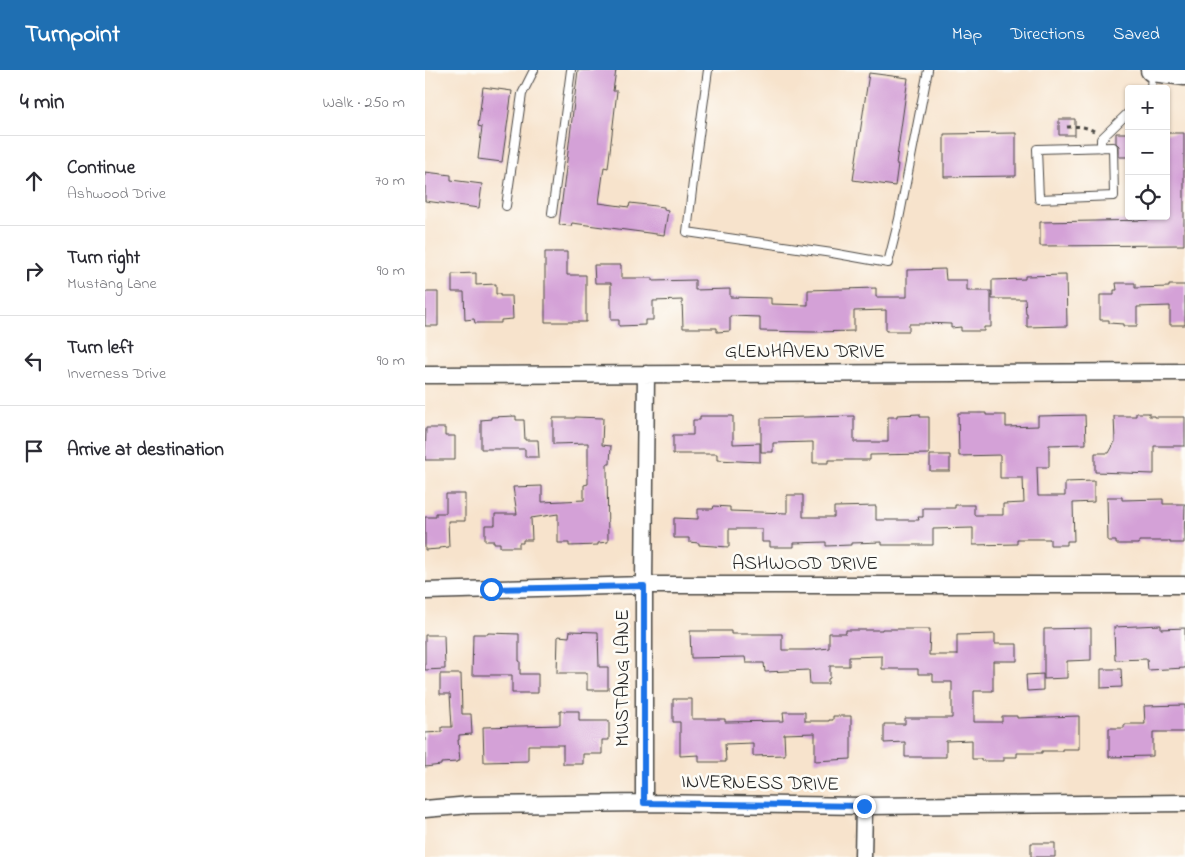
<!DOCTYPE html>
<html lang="en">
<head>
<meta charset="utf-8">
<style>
	:root { --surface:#fff; --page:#f7f7f7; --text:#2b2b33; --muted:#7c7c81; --line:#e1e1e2; --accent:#1f6fb2 }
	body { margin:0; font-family:"Indie Flower",sans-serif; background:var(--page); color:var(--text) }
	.controls { position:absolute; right:15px; top:15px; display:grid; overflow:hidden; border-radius:5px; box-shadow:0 1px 4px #0004 }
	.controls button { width:45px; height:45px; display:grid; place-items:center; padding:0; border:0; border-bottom:1px solid var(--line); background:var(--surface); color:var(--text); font:25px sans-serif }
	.stop { position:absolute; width:15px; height:15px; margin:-11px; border:4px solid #1a73e8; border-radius:50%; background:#fff }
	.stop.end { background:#1a73e8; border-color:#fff; box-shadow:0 1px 5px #0008 }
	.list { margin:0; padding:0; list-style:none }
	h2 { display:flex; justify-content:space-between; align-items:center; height:65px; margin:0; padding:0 20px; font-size:21px }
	h2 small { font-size:16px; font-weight:400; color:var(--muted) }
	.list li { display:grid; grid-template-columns:32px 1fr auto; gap:15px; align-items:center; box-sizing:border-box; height:90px; padding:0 20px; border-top:1px solid var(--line) }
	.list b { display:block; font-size:19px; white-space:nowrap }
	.list p { margin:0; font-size:16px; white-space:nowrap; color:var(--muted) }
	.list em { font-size:16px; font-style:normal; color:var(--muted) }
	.icon { flex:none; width:28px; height:28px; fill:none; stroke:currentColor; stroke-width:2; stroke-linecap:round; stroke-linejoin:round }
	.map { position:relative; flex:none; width:760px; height:787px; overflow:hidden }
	header { display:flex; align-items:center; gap:30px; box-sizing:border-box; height:70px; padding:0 25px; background:var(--accent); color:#fff }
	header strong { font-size:24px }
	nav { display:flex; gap:28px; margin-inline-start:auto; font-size:18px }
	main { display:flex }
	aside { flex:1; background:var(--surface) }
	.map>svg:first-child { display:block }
</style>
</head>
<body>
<header>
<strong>Turnpoint</strong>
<nav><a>Map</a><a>Directions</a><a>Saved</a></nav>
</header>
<main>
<aside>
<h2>4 min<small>Walk · 250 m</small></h2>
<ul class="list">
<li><svg class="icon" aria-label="ahead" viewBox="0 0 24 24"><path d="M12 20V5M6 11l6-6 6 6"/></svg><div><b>Continue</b><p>Ashwood Drive</p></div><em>70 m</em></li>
<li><svg class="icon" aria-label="right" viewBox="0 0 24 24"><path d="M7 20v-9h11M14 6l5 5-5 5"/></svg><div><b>Turn right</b><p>Mustang Lane</p></div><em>90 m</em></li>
<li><svg class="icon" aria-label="left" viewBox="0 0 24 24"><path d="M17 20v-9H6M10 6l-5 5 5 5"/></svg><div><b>Turn left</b><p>Inverness Drive</p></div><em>90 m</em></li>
<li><svg class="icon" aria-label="arrive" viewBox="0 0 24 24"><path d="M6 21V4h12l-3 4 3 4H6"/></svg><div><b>Arrive at destination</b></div></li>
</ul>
</aside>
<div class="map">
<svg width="760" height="787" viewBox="0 0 760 787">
	<rect width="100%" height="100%" fill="#fdfcf7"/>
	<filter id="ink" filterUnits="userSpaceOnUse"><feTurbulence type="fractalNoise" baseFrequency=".02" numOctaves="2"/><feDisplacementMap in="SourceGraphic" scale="10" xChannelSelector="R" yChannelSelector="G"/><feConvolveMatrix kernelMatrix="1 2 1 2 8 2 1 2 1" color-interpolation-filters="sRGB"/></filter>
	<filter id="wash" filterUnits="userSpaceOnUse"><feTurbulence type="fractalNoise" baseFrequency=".0096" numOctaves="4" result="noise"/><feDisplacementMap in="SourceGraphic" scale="20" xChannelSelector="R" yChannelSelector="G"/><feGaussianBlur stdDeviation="1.12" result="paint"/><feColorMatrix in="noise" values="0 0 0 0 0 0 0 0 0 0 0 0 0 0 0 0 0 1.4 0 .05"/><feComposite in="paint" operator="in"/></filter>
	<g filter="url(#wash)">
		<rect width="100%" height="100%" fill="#f7e3cc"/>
		<g id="blocks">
			<path fill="#d4a1d7" d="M 153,0 L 191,0 L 188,21 L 192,21 L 183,98 L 179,97 L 174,133 L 204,137 L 205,133 L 239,137 L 239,140 L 243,141 L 239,165 L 147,153 L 146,156 L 134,155 Z
				M 444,3 L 483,8 L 471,94 L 473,94 L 470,116 L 428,110 Z
				M 58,17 L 87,21 L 77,92 L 53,89 L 57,57 L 53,56 Z
				M 634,49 L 650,49 L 650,65 L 634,65 Z
				M 591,63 L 591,106 L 519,107 L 519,64 Z
				M 691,63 L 704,63 L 704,87 L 694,87 L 694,76 L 691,73 Z
				M 741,63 L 759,63 L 759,175 L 615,176 L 615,152 L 725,150 L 725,146 L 741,146 Z
				M 0,102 L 26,105 L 26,110 L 57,114 L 54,138 L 0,131 Z
				M 120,182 L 142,182 L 142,205 L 161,205 L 161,252 L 120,252 Z
				M 169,195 L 196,195 L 196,208 L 228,208 L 228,211 L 270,210 L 270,220 L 305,219 L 305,227 L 346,228 L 346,234 L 383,235 L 383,220 L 451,218 L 451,227 L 482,227 L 482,200 L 520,199 L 521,210 L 542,210 L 542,221 L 566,221 L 566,257 L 559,257 L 559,261 L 536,261 L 536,257 L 526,258 L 526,254 L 499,253 L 499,254 L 484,254 L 484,261 L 461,261 L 461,240 L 429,241 L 429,261 L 389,262 L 335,261 L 335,247 L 305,246 L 305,261 L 292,262 L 292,258 L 258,258 L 257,230 L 228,231 L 228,250 L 220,250 L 220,255 L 194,256 L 194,250 L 186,250 L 186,213 L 170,213 Z
				M 51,203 L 51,215 L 71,214 L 71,224 L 75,224 L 75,226 L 87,226 L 88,249 L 76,250 L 76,253 L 50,253 L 49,249 L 40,250 L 39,222 L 27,222 L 27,204 Z
				M 641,205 L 642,256 L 602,257 L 602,244 L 601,244 L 600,229 L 567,229 L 567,210 L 600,209 L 600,206 Z
				M 691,213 L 710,213 L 710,218 L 744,217 L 744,215 L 760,215 L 760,255 L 745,255 L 745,236 L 712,237 L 712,256 L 698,256 L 698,254 L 684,253 L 684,250 L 675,250 L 675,225 L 689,225 L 689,220 L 692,220 Z
				M 0,222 L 13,222 L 13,256 L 0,256 Z
				M 533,343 L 561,343 L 561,345 L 581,345 L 581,357 L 613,356 L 613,346 L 660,345 L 661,374 L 624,375 L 624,397 L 612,397 L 613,426 L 640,426 L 640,412 L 669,411 L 669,432 L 648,433 L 649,471 L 642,471 L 642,475 L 625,475 L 625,469 L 592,469 L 592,474 L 548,475 L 548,458 L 508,459 L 508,475 L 457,475 L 457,472 L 426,473 L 426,475 L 401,476 L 401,472 L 369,473 L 369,477 L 345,477 L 345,472 L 337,472 L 337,459 L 304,459 L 304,477 L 274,475 L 274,473 L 264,472 L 264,468 L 249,468 L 249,448 L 273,449 L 273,439 L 288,439 L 289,436 L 305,437 L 305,441 L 362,443 L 362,425 L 378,425 L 378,447 L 409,447 L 409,437 L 451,436 L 451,450 L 494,450 L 493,447 L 498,447 L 498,438 L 530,438 L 530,435 L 549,435 L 549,445 L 578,445 L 578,434 L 599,433 L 598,408 L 575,408 L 575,385 L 534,386 Z
				M 711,343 L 724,343 L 724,346 L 729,346 L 729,347 L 760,347 L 760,376 L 729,376 L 729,404 L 670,402 L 670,383 L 684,383 L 690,372 L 689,346 L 711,346 Z
				M 495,344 L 495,347 L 504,347 L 504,384 L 445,385 L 445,390 L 403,390 L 403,393 L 388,393 L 388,372 L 348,373 L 348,382 L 336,382 L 336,348 L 429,346 L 429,372 L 463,372 L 463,347 L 472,347 L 472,345 Z
				M 91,346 L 91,350 L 99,350 L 100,370 L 113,370 L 114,387 L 100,387 L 100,379 L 56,379 L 56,350 L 66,349 L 66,347 Z
				M 275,346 L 308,346 L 308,374 L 335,373 L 335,392 L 292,390 L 292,384 L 248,384 L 248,365 L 268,365 L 268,350 L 275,350 Z
				M 150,347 L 178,348 L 177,375 L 186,376 L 185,394 L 182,394 L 183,472 L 173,473 L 173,475 L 144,476 L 144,473 L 133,473 L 133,444 L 106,448 L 107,470 L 98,470 L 98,473 L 94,473 L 94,477 L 75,477 L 75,473 L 69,473 L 69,471 L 60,471 L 60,455 L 70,455 L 70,444 L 92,444 L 88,417 L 117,416 L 117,432 L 159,430 L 159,415 L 163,414 L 163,373 L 128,374 L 128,348 L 150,348 Z
				M 1,358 L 20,358 L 20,366 L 30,366 L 30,390 L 0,390 Z
				M 505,385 L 525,385 L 525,401 L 505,401 Z
				M 21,424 L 40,424 L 40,451 L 23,451 L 24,477 L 14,478 L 14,479 L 0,480 L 0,447 L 11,447 L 11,443 L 21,443 Z
				M 682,427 L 697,427 L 697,430 L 738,429 L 738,434 L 760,434 L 759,473 L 745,473 L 745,471 L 714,471 L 714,474 L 691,474 L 691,471 L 683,471 Z
				M 736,555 L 736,559 L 760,558 L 760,598 L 723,600 L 722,589 L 690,590 L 689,557 Z
				M 666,558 L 666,590 L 642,591 L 642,608 L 619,609 L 619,559 Z
				M 457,559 L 505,559 L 504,585 L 532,585 L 532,565 L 570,564 L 570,574 L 592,574 L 592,591 L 568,591 L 568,621 L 549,621 L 549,652 L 577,652 L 577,646 L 592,646 L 592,648 L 654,646 L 654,679 L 637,679 L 637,681 L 617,681 L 617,683 L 592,683 L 592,687 L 579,687 L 579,691 L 556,691 L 556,689 L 547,689 L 547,670 L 521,671 L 521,687 L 480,687 L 480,672 L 459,673 L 459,654 L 480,654 L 480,648 L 527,648 L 527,612 L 508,612 L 508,604 L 493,604 L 493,599 L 457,599 L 457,586 L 424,587 L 424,596 L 405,596 L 405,608 L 403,609 L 403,614 L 385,614 L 384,600 L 340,602 L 339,593 L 321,593 L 320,587 L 266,588 L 265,561 L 306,561 L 306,564 L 357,564 L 357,580 L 386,580 L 404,578 L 404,563 L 421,563 L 421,560 L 457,560 Z
				M 145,561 L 173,562 L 174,597 L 183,597 L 183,620 L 162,620 L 162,603 L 132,603 L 133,566 L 144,567 Z
				M 63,563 L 94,564 L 94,591 L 95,591 L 95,604 L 113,604 L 113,623 L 87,623 L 87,605 L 47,605 L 48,564 L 63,564 Z
				M 0,565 L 19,565 L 20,599 L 0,600 Z
				M 676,599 L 696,599 L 697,617 L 676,618 Z
				M 15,604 L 36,604 L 37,644 L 46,644 L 47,664 L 34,665 L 34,670 L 33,670 L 35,691 L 32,691 L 32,692 L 16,693 L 16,695 L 0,697 L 0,663 L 17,662 L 17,657 L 27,657 L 25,624 L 15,624 Z
				M 618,604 L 618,620 L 602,621 L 601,605 Z
				M 248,629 L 267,629 L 267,649 L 300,649 L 300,652 L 359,651 L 358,642 L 380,642 L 380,651 L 404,651 L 404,650 L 408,650 L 408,646 L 426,646 L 426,689 L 390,691 L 390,663 L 359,664 L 360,685 L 328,686 L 328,673 L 300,674 L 301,692 L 274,692 L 274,685 L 255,686 L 255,652 L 248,652 Z
				M 760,635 L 760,662 L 728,662 L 728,686 L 684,687 L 684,658 L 699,658 L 699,654 L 720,654 L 719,636 Z
				M 135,641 L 154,641 L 154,651 L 184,651 L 184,670 L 177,670 L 177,684 L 158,684 L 158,694 L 138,694 L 138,675 L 103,675 L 103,691 L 59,692 L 58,657 L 135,655 Z
				M 606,773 L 630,773 L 630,787 L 606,787 Z"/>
		</g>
	</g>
	<g filter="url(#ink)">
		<use href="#blocks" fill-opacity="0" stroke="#4a4743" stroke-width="1"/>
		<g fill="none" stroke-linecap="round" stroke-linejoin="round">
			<defs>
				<path id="lane" d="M 283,0 L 271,87 L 262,162 L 407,183 L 463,193 L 474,149 L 503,0
					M 726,19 L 727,2
					M 688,77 L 689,126 L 614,129 L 612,79 Z
					M 676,78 L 676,69 L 704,42
					M 81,136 L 97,24 L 109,0
					M 127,143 L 146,0"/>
				<path id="street" d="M 0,305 L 760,302
					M 0,521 L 219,515 L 760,515
					M 219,733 L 219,515 L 221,304
					M 0,739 L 45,735 L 219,733 L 439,736 L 760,733
					M 438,787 L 439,736"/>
				<path id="secondary" d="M 727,0 L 760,4"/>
			</defs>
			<use href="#lane" stroke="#4a4743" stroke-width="10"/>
			<use href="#street" stroke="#4a4743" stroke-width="19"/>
			<use href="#secondary" stroke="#4a4743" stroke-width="25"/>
			<path stroke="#4a4743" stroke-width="3" stroke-dasharray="4 4" stroke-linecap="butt" d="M 642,57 C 652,56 660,56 669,61"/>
			<use href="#lane" stroke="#fff" stroke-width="8"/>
			<use href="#street" stroke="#fff" stroke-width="16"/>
			<use href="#secondary" stroke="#fff" stroke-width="22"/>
		</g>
	</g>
	<g fill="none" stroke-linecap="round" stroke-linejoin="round" filter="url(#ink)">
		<path stroke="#1a73e8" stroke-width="6" d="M 66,519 L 219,516 L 219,733 L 439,736"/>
	</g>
	<g text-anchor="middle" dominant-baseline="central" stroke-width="5" stroke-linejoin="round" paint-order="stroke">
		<g font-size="20" fill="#2b2b2b" stroke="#fdfcf7">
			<text x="380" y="282">GLENHAVEN DRIVE</text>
			<text x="380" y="494">ASHWOOD DRIVE</text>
			<text transform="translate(198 608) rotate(-90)">MUSTANG LANE</text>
			<text transform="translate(335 714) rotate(1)">INVERNESS DRIVE</text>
		</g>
	</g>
</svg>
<div class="controls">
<button>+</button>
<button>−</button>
<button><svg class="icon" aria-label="locate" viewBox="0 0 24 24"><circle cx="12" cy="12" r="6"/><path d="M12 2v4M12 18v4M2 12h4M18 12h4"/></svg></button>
</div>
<div class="stop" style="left:66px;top:519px"></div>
<div class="stop end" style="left:439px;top:736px"></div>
</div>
</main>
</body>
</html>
